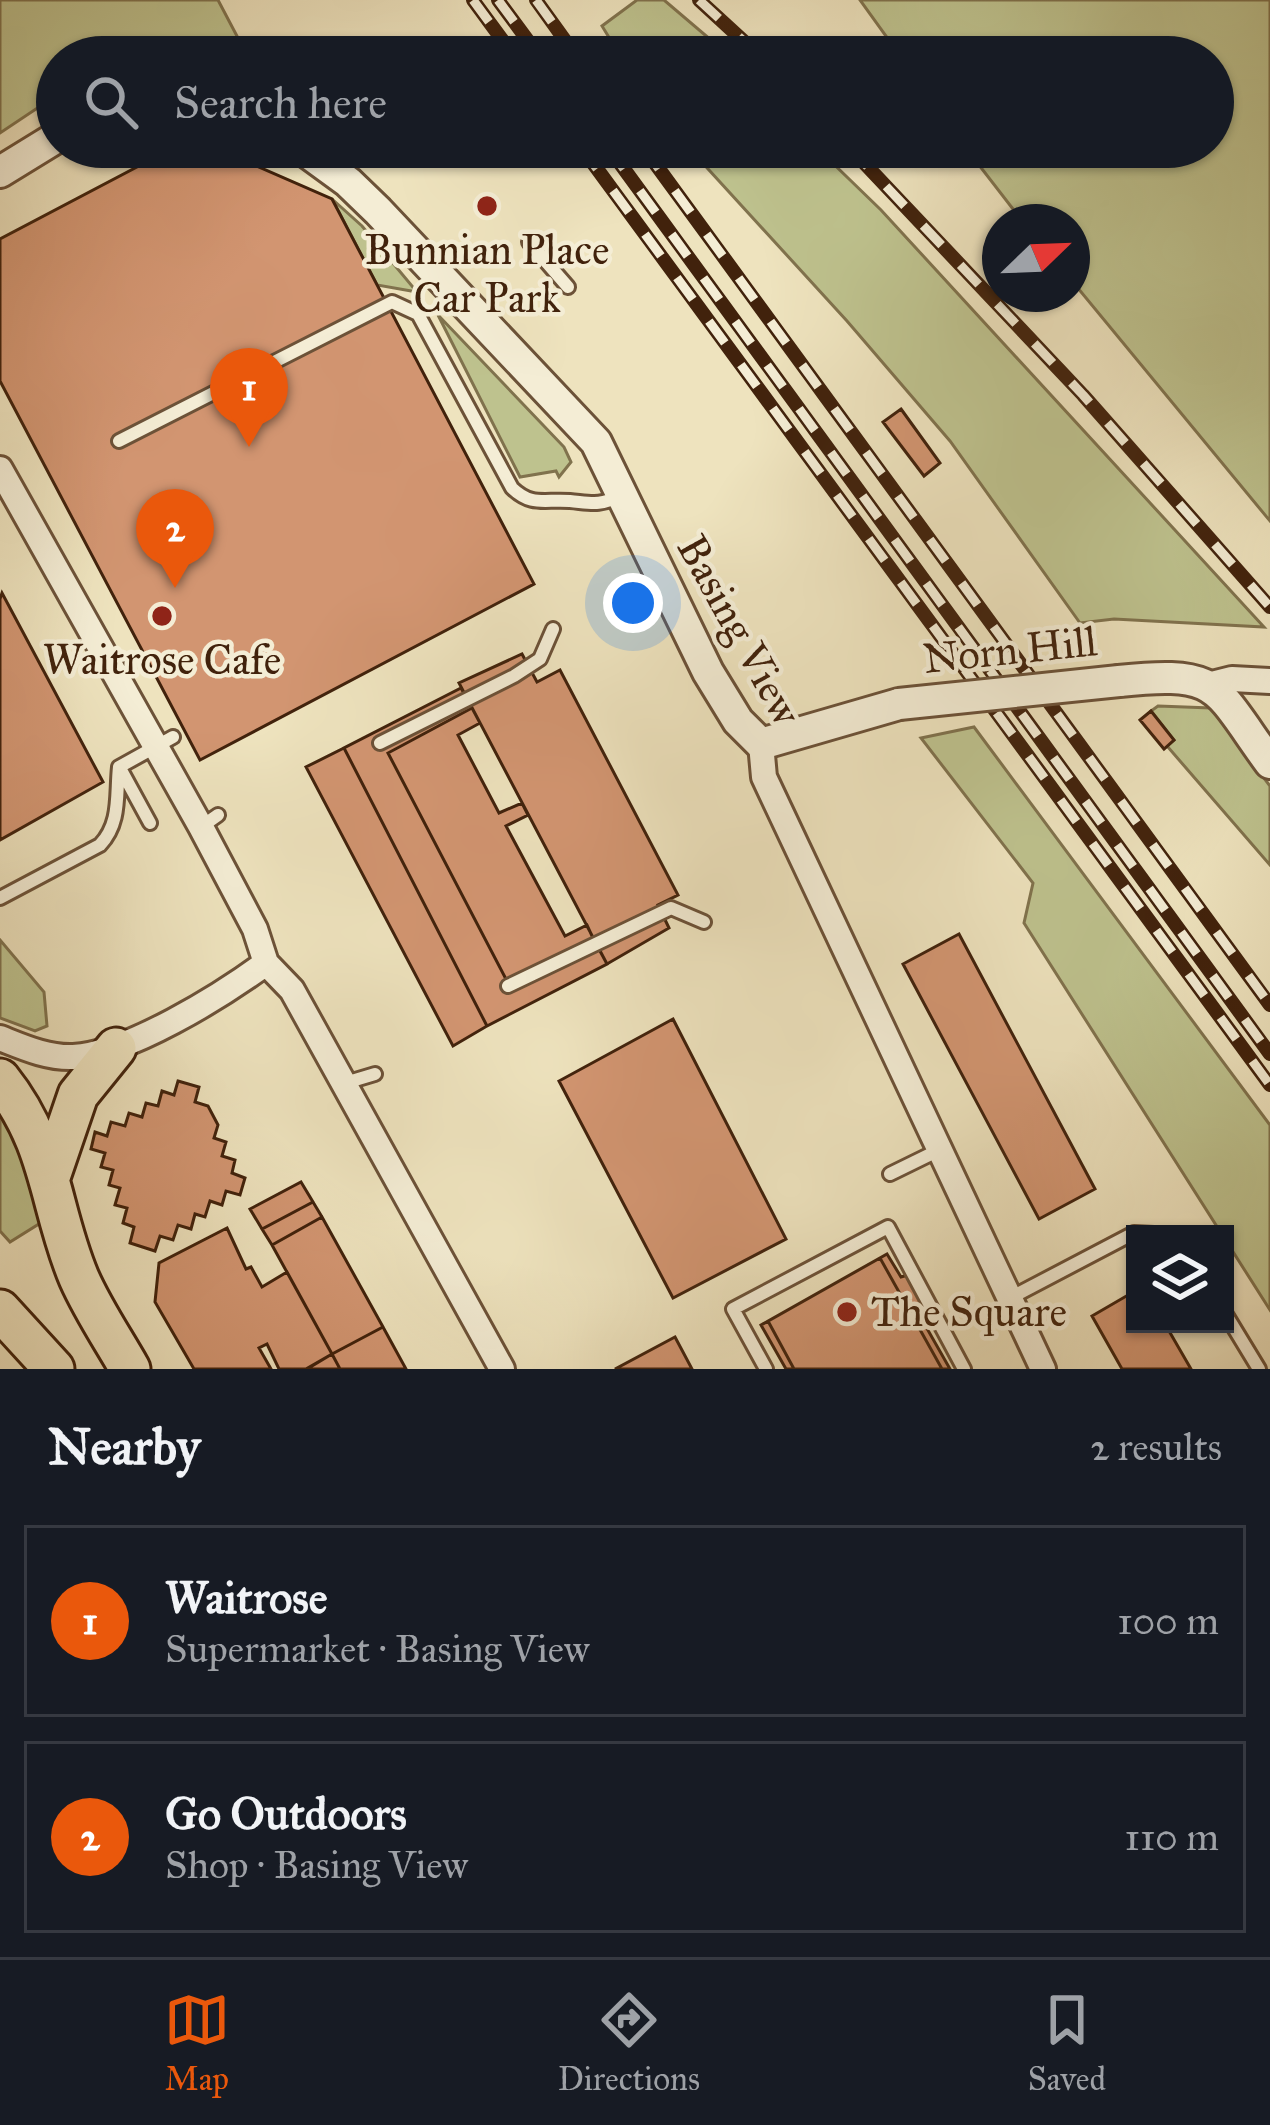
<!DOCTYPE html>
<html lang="en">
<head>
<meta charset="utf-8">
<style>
	:root { --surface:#171b24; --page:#242831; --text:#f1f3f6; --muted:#9ea1a6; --line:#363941; --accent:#ea580c }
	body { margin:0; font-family:"IM FELL Great Primer",serif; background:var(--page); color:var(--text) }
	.controls { position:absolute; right:36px; bottom:36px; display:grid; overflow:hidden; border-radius:0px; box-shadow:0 3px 9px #0004 }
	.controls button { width:108px; height:108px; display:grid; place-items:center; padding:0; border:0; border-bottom:3px solid var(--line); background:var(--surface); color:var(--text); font:60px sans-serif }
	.compass { position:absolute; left:982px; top:204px; width:108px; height:108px; border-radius:50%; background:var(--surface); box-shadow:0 3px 9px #0004; rotate:67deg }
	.you { position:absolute; left:633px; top:603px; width:42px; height:42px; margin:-30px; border:9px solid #fff; border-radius:50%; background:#1a73e8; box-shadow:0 0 0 18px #1a73e833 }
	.badge { display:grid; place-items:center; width:78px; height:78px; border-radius:50%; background:var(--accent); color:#fff; font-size:39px; font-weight:700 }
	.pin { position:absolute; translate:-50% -99px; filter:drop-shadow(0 3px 6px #0008) }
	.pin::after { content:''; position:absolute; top:63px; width:42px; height:36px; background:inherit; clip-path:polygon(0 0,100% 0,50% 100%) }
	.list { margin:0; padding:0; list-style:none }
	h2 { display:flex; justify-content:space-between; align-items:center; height:156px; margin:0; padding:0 48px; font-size:51px }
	h2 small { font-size:39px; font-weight:400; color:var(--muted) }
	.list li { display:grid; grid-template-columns:78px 1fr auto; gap:36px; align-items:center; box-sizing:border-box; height:192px; margin:0 24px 24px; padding:0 24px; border:3px solid var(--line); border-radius:0px }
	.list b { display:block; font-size:45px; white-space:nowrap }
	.list p { margin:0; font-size:39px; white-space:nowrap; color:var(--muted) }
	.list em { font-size:39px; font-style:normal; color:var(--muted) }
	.icon { flex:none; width:66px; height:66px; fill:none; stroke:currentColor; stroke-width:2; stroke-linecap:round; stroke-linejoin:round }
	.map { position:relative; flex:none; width:1270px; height:1369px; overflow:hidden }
	.search { position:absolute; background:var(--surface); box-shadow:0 3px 9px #0004; left:36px; right:36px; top:36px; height:132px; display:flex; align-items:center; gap:30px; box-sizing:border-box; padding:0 42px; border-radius:66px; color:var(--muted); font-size:45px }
	.sheet { height:588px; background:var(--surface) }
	nav { display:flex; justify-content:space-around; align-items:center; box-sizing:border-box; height:168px; border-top:3px solid var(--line); background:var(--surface); font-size:33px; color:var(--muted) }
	nav a { display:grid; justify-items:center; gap:6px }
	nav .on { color:var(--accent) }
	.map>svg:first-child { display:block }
</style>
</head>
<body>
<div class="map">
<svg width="1270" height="1369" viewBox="0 0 1270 1369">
	<rect width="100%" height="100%" fill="#eee3be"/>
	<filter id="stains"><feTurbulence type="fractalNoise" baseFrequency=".00167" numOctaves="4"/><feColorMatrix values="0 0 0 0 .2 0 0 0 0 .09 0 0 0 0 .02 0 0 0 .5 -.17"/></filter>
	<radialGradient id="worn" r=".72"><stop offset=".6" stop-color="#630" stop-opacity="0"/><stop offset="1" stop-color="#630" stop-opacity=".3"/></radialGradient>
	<path fill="#bec28e" stroke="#80724d" stroke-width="3" d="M 0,0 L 218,0 L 248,57 L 57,57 L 57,95 L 0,133 Z
		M 637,0 L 664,0 L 731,57 L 621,57 L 602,26 Z
		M 860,0 L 1270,0 L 1270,521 L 1072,281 L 1072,222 L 1023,222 L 965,147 L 1213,147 L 1213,57 L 901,57 Z
		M 688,147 L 816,147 L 881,210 L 1264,627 L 1114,619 L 1080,623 L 950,441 L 847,321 Z
		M 332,199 L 362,226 L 417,292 L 377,285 Z
		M 438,315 L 564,447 L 571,462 L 559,477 L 556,471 L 520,477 Z
		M 1158,706 L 1211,708 L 1270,786 L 1270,865 L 1167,746 L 1174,740 L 1151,711 Z
		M 974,727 L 1270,1125 L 1270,1310 L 1024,923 L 1033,883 L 921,738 Z
		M 0,940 L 44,992 L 47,1026 L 35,1031 L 0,1018 Z
		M 0,1103 L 5,1103 L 42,1222 L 10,1242 L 0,1231 Z"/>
	<path fill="#d29571" stroke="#41220c" stroke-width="3" d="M 175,147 L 213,147 L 332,199 L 534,584 L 200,760 L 0,381 L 0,239 Z
		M 901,409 L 940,463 L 924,476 L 883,422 Z
		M 2,593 L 103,782 L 0,840 L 0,599 Z
		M 522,654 L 537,682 L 560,670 L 678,895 L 658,905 L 669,928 L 607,964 L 459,683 Z
		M 461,688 L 472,708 L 388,753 L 508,983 L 593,938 L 607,964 L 487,1026 L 344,748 Z
		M 472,708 L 480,723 L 458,735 L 499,813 L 522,803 L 528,815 L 506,826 L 565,936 L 587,925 L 593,938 L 508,983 L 388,753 Z
		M 1151,711 L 1174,740 L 1164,749 L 1140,720 Z
		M 344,748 L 487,1026 L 453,1046 L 306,767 Z
		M 959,934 L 1095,1189 L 1039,1219 L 903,964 Z
		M 673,1019 L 786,1239 L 673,1298 L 559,1081 Z
		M 178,1081 L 199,1087 L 195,1102 L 208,1106 L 218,1125 L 214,1138 L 226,1142 L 222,1156 L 235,1160 L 232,1173 L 245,1178 L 240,1195 L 226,1191 L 222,1205 L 210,1201 L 205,1217 L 195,1214 L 191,1229 L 178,1225 L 173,1240 L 160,1236 L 155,1251 L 130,1243 L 134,1227 L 123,1223 L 127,1208 L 115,1205 L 120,1188 L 109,1185 L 113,1170 L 101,1167 L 105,1153 L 91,1149 L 95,1132 L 107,1136 L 111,1122 L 125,1126 L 129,1113 L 142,1117 L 146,1103 L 158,1106 L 162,1091 L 174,1095 Z
		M 301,1182 L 313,1202 L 262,1229 L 250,1209 Z
		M 313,1202 L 322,1217 L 272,1245 L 262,1229 Z
		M 322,1217 L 383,1327 L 406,1369 L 306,1369 L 332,1354 L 272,1245 Z
		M 322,1217 L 383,1327 L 332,1354 L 272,1245 Z
		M 227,1228 L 246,1269 L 251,1267 L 262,1287 L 287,1272 L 332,1354 L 306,1369 L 279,1369 L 267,1344 L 259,1348 L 271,1369 L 194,1369 L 155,1302 L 159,1263 Z
		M 887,1254 L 901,1277 L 908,1275 L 929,1314 L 921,1318 L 950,1369 L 794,1369 L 768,1321 Z
		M 880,1258 L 942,1369 L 786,1369 L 761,1325 Z
		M 1135,1291 L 1135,1324 L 1165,1324 L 1191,1369 L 1122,1369 L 1092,1316 Z
		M 383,1327 L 406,1369 L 340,1369 L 332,1354 Z
		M 675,1337 L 692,1369 L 615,1369 Z
		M 332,1354 L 340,1369 L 307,1369 Z"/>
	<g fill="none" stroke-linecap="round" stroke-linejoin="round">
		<defs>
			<path id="service" d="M 529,242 L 568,287
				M 119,441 L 392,302 L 418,314 L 512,488 C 532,507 544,499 570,501 C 592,503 599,506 620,496
				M 380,743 L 514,676 L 540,659 L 553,629
				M 119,767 L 173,737
				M 120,768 L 150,823
				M 201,827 L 218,815
				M 0,898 L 100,845 C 121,823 116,795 119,767
				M 508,986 L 671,908 L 704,922
				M 345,1083 L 375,1074
				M 890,1174 L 937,1151
				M 1010,1298 L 1134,1233 L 1154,1234
				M 1225,1313 L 1259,1369
				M 766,1369 L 733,1309 L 888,1227 L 964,1369"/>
			<path id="minor" d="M 0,469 L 201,827 L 255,929 L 266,963 L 292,990 L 502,1369
				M 1208,685 L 1232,679 L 1270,681
				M 761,744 L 764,777 L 1043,1369
				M 0,1038 C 23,1047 47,1058 73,1057 C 128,1054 221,996 266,963"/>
			<path id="tertiary" d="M 300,147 L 348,182 L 378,211 L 596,442 L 708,672 L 738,721 L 761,744 L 899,704
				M 0,172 L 57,137
				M 1119,681 C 1221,670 1214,686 1270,763"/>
			<path id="primary" d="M 0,1079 C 53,1145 49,1207 79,1278 C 93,1310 113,1339 130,1369
				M 51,1174 L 78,1095 L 116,1048
				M 0,1310 L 54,1369"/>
		</defs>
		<use href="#service" stroke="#6c5238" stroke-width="18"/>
		<use href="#minor" stroke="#6c5238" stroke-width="30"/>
		<use href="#tertiary" stroke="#6c5238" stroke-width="36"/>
		<use href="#primary" stroke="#41220c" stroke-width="45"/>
		<use href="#service" stroke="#f4edd5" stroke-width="12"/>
		<use href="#minor" stroke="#f4edd5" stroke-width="24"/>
		<use href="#tertiary" stroke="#f4edd5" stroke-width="30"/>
		<use href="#primary" stroke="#eee3be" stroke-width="39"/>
		<defs>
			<path id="rail" d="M 473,0 L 515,57
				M 498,0 L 540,57
				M 536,0 L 577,57
				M 699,0 L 761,57
				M 581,147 L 1270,1085
				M 608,147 L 1270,1054
				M 643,147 L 1270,1005
				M 849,147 L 1083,395 L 1270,607"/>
		</defs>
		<use href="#rail" stroke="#41220c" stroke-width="14"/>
		<use href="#rail" stroke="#f4edd5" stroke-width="9" stroke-dasharray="27" stroke-linecap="butt"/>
		<defs>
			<path id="tertiary-bridge" d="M 899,704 L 1119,681"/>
		</defs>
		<use href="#tertiary-bridge" stroke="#6c5238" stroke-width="36" stroke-linecap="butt"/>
		<use href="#tertiary-bridge" stroke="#f4edd5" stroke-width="30"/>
	</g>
	<g fill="#8f2418" stroke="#f4edd5" stroke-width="4.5">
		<circle cx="487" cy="206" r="12"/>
		<circle cx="162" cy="616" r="12"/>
		<circle cx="847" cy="1312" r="12"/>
	</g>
	<g text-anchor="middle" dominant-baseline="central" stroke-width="9" stroke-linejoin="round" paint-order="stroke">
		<g font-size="42" fill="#41220c" stroke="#f4edd5">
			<text x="487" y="250">Bunnian Place<tspan x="487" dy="48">Car Park</tspan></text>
			<text x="162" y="660">Waitrose Cafe</text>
			<text x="871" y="1312" text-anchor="start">The Square</text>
		</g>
		<g font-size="42" fill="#41220c" stroke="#f4edd5">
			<text transform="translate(739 630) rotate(61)">Basing View</text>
			<text transform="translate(1010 650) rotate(-6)">Norn Hill</text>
		</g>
	</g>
	<rect width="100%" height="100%" filter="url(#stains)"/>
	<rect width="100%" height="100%" fill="url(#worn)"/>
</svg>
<div class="controls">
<button><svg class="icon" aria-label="layers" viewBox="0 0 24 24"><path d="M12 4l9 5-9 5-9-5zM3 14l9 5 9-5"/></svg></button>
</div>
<svg class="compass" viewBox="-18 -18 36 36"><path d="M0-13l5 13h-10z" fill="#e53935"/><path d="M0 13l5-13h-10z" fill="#9ea1a6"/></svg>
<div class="you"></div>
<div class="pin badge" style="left:249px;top:447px">1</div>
<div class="pin badge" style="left:175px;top:588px">2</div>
<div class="search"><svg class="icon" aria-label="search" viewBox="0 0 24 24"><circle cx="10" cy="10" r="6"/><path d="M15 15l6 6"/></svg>Search here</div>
</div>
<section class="sheet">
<h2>Nearby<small>2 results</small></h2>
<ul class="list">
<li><span class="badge">1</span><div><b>Waitrose</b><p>Supermarket · Basing View</p></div><em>100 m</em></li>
<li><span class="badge">2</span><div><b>Go Outdoors</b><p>Shop · Basing View</p></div><em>110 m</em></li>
</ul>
</section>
<nav>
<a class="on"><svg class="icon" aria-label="map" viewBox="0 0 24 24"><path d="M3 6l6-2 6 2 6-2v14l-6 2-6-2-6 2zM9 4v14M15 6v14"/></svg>Map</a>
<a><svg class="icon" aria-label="directions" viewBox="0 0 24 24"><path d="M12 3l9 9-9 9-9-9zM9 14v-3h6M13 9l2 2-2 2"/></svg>Directions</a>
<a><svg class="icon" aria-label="saved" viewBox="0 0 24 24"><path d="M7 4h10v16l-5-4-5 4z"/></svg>Saved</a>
</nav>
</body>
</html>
